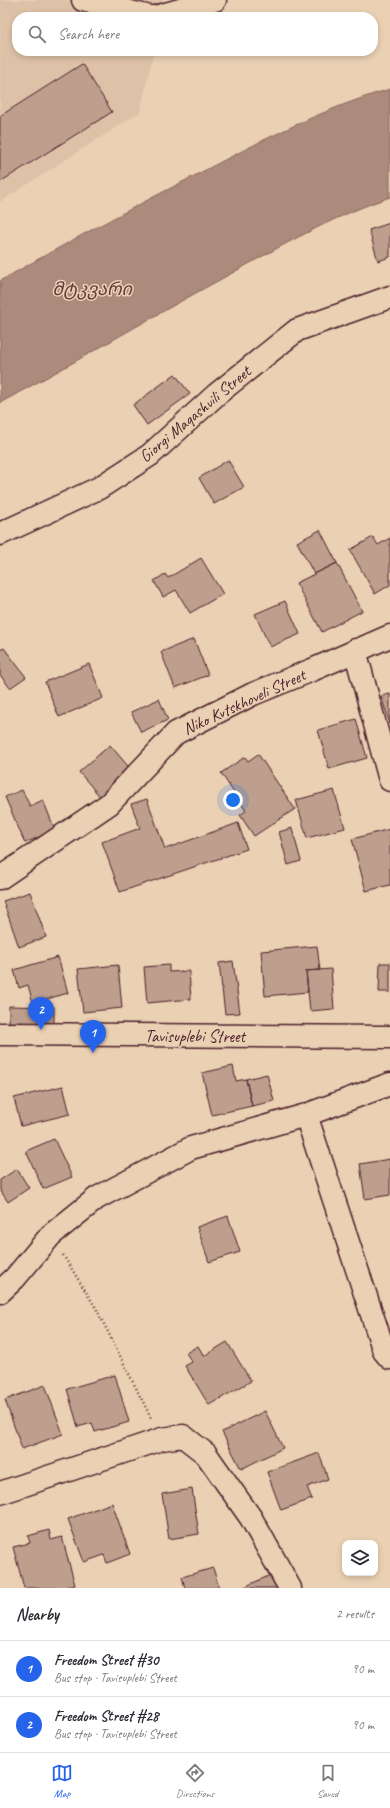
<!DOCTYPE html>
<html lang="en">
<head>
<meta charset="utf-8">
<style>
	:root { --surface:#fff; --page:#f7f7f7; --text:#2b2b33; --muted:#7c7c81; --line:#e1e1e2; --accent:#2563eb }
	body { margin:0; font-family:Caveat,"Noto Sans Georgian",sans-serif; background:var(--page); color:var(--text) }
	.controls { position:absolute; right:12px; bottom:12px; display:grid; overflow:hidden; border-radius:8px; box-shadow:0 2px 6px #0003 }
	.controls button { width:36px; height:36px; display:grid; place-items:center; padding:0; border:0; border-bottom:1px solid var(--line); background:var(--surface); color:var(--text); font:20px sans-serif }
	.you { position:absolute; left:233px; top:800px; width:14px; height:14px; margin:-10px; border:3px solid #fff; border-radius:50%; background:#1a73e8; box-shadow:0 0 0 6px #1a73e833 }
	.badge { display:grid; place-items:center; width:26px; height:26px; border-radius:50%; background:var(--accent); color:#fff; font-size:13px; font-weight:700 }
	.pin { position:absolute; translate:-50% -33px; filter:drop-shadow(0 1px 2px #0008) }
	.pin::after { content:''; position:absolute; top:21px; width:14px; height:12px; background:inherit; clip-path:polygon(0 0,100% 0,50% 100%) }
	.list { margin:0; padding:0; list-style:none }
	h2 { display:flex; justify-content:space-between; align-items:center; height:52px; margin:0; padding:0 16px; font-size:17px }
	h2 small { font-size:13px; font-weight:400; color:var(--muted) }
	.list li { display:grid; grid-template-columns:26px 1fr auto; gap:12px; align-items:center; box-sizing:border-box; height:56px; padding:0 16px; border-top:1px solid var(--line) }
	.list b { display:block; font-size:15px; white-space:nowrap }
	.list p { margin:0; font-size:13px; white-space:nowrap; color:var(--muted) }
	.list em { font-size:13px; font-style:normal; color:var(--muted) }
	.icon { flex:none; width:22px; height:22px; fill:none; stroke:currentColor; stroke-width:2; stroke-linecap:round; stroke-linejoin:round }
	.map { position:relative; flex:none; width:390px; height:1588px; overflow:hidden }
	.search { position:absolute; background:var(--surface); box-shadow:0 2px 6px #0003; left:12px; right:12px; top:12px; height:44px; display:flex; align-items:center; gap:10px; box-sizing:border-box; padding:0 14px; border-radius:16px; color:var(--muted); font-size:15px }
	.sheet { height:164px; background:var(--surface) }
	nav { display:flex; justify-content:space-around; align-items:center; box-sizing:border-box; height:56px; border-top:1px solid var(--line); background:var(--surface); font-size:11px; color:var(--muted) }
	nav a { display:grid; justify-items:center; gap:2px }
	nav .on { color:var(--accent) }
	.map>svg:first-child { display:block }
</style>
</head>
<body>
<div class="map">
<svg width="390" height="1588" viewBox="0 0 390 1588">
	<rect width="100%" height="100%" fill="#ebd1b3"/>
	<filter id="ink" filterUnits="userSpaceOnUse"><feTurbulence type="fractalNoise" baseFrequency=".025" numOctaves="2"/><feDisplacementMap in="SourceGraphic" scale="8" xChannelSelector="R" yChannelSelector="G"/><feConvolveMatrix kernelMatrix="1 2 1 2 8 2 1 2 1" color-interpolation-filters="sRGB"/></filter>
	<g filter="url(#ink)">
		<path fill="#dec2a8" d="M 0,0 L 166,0 L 162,17 L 17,17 L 17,51 L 154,51 L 140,112 L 0,202 Z"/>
		<path fill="#ac8b7d" stroke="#85605c" d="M 390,89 L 390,197 C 339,214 290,241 243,267 C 161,311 82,359 0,403 L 0,281 C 64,244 128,210 194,176 C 257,143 321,109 390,89 Z"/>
		<path fill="#be9f8d" stroke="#4a1f2b" d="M 82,64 L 112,112 L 0,182 L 0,116 Z
			M 390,223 L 390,257 L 378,261 L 369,230 Z
			M 175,374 L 190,394 L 147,425 L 133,405 Z
			M 228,460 L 244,487 L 214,504 L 199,478 Z
			M 320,530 L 337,563 L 314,574 L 297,542 Z
			M 373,537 L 378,545 L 390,538 L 390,585 L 375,594 L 350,550 Z
			M 201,558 L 223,594 L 190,613 L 176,590 L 163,597 L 154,581 L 165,574 L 168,578 Z
			M 337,563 L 362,611 L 322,632 L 296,583 Z
			M 285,601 L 300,634 L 270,647 L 255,614 Z
			M 194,639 L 208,675 L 175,688 L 161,652 Z
			M 4,648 L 26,677 L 10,688 L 0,675 L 0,650 Z
			M 89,664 L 103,698 L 59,717 L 45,682 Z
			M 390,694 L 390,724 L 381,696 Z
			M 159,699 L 168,720 L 141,732 L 131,712 Z
			M 356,719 L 367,758 L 329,769 L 318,730 Z
			M 110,745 L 133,772 L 102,799 L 79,772 Z
			M 258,754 L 295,809 L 254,836 L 240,815 L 246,811 L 221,773 L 245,757 L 248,761 Z
			M 22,790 L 30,806 L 43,800 L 55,830 L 25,843 L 5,797 Z
			M 334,790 L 345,828 L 307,838 L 296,800 Z
			M 147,799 L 165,849 L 238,823 L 247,849 L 120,892 L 102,842 L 140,828 L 131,804 Z
			M 292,828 L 301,861 L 288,865 L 279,832 Z
			M 390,829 L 390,885 L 366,891 L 352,839 Z
			M 30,892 L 46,937 L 19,947 L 3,901 Z
			M 317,946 L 320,970 L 306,971 L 308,992 L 265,996 L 261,951 Z
			M 58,957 L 68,993 L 33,1003 L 28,985 L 19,988 L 14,970 Z
			M 233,961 L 240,1013 L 225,1014 L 219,963 Z
			M 380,963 L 390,963 L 390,992 L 379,992 Z
			M 118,965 L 122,1008 L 83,1012 L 78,969 Z
			M 169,965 L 169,972 L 189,971 L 191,999 L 147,1003 L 144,967 Z
			M 331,969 L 334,1009 L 310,1011 L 306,971 Z
			M 9,1006 L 54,1007 L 54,1024 L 9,1023 Z
			M 233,1066 L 236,1081 L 246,1079 L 252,1106 L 212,1115 L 202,1073 Z
			M 267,1074 L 274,1101 L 252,1106 L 246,1079 Z
			M 63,1086 L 70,1114 L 21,1126 L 14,1098 Z
			M 54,1139 L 72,1177 L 43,1189 L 26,1151 Z
			M 390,1159 L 390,1195 L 365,1199 L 360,1164 Z
			M 17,1169 L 29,1188 L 8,1202 L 0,1190 L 0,1180 Z
			M 228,1216 L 240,1252 L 209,1262 L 197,1227 Z
			M 227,1342 L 251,1381 L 209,1405 L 185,1366 L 192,1362 L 186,1353 L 198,1346 L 204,1356 Z
			M 115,1375 L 129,1422 L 95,1432 L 92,1423 L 78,1427 L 67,1389 Z
			M 45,1385 L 63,1434 L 22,1449 L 5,1400 Z
			M 265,1411 L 283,1448 L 241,1469 L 222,1432 Z
			M 319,1453 L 328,1479 L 307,1487 L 312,1499 L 281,1510 L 267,1472 Z
			M 192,1489 L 199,1534 L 169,1539 L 162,1494 Z
			M 112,1503 L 130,1554 L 107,1563 L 104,1555 L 84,1562 L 68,1519 Z
			M 49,1530 L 51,1540 L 62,1537 L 75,1585 L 62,1588 L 24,1588 L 13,1547 L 30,1543 L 28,1536 Z
			M 213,1568 L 219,1588 L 185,1588 L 182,1577 Z
			M 275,1573 L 282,1588 L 242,1588 Z"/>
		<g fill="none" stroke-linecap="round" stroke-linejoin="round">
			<defs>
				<path id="minor" d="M 83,0 L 150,17
					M 155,17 L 215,0
					M 0,534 L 99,488 L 150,455 L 217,394 L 297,330 L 390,297
					M 355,650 L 390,780
					M 0,878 L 109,804 L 176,733 L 253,694 L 312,670 L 390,636
					M 0,1034 L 390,1037
					M 306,1115 L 384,1351 L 390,1358
					M 0,1292 L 15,1278 L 51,1235 L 97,1198 L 191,1148 L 306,1115 L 390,1084
					M 0,1493 L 162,1439 L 183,1436 L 206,1454 L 251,1518 L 290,1588"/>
			</defs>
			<use href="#minor" stroke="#4a1f2b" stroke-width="25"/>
			<path stroke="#4a1f2b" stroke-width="2.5" stroke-dasharray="1 3" stroke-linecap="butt" d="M 63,1255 L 96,1308 L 152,1420"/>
			<use href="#minor" stroke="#ebd1b3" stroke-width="22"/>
		</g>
	</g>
	<g text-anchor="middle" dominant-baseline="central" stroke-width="3" stroke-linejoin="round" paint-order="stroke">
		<g font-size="17" fill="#4a1f2b" stroke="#ebd1b3">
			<text transform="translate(195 414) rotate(-40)">Giorgi Maqashvili Street</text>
			<text transform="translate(244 702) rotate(-25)">Niko Kvtskhoveli Street</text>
			<text x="195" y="1036">Tavisuplebi Street</text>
		</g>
		<g font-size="18" font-style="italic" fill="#623a40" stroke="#ebd1b3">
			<text x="92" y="289">მტკვარი</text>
		</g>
	</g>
</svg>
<div class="controls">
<button><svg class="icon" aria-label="layers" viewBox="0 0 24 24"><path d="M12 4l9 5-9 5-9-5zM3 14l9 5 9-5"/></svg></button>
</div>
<div class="you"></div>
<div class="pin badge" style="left:93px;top:1053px">1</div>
<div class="pin badge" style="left:41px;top:1030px">2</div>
<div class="search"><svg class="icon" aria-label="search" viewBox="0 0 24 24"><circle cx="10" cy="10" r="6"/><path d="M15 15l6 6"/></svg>Search here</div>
</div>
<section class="sheet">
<h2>Nearby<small>2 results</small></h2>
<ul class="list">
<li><span class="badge">1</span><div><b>Freedom Street #30</b><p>Bus stop · Tavisuplebi Street</p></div><em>90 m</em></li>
<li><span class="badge">2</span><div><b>Freedom Street #28</b><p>Bus stop · Tavisuplebi Street</p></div><em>90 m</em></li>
</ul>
</section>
<nav>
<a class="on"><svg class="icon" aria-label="map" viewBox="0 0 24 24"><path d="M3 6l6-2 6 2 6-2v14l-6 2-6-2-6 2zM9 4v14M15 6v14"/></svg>Map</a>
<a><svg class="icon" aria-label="directions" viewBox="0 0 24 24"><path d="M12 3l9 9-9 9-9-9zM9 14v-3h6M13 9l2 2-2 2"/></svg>Directions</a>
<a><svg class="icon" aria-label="saved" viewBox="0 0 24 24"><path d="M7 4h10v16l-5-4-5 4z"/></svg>Saved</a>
</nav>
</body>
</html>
